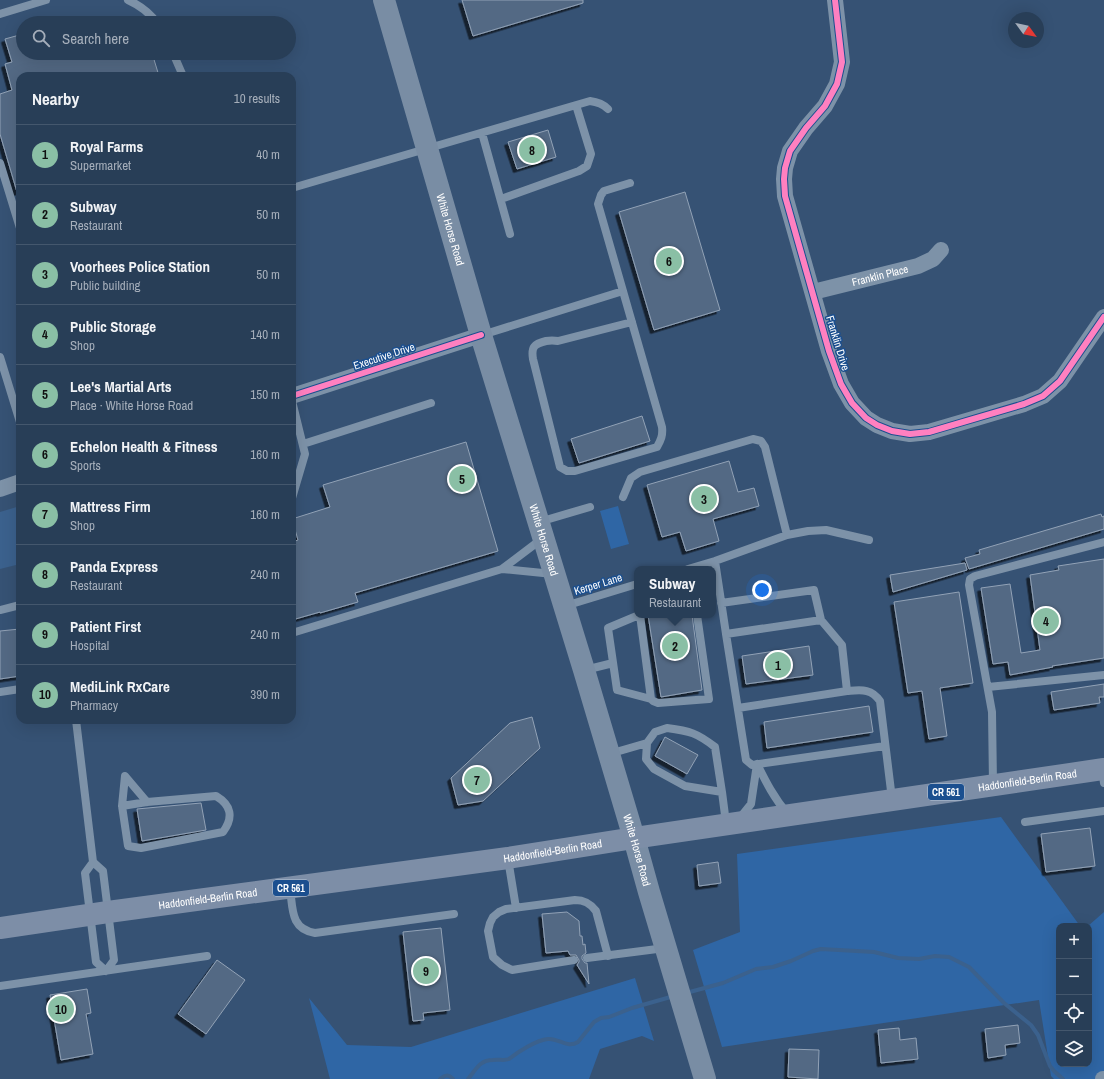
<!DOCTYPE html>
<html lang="en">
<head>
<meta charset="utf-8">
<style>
	:root { --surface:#283e57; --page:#344961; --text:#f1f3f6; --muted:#a5aeba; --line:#44576d; --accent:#8abfa5 }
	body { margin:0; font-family:"Archivo Narrow",sans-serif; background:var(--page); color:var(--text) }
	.controls { position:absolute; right:12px; bottom:12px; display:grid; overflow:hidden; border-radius:8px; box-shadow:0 4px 16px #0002 }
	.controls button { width:36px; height:36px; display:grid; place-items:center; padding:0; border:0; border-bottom:1px solid var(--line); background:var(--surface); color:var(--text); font:20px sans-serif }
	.compass { position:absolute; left:1008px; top:12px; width:36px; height:36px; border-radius:50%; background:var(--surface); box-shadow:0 4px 16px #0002; rotate:123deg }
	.you { position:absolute; left:762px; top:590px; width:14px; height:14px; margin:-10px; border:3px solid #fff; border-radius:50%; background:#1a73e8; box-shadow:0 0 0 6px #1a73e833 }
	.badge { display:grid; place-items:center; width:26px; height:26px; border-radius:50%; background:var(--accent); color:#111; font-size:13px; font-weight:700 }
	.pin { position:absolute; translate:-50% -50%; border:2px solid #fff; box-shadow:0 1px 4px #0006 }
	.popup { position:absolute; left:634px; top:566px; width:82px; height:52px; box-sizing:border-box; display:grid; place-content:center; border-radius:8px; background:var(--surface); filter:drop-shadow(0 1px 3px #0005); font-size:13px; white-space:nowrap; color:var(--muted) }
	.popup b { font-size:15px; color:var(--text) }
	.popup::after { content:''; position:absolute; left:50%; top:100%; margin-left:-8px; border:8px solid transparent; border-top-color:var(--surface) }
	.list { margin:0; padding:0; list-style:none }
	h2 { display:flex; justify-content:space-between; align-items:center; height:52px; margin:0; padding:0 16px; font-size:17px }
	h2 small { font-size:13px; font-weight:400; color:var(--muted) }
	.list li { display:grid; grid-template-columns:26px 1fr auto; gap:12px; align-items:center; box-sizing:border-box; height:60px; padding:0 16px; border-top:1px solid var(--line) }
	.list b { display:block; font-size:15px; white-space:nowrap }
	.list p { margin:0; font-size:13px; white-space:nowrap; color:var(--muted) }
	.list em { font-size:13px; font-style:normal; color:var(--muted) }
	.icon { flex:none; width:22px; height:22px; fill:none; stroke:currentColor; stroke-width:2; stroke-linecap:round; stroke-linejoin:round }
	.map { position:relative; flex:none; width:1104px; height:1079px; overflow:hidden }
	.search { position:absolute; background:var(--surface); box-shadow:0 4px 16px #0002; left:16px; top:16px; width:280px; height:44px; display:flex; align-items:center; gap:10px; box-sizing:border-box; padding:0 14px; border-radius:22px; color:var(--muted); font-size:15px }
	.panel { position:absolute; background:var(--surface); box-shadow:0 4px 16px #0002; left:16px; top:72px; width:280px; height:652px; border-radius:12px }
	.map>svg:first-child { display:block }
</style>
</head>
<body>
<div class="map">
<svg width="1104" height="1079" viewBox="0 0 1104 1079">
	<defs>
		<filter id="shadow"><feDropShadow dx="-3.5" dy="3.5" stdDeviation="0" flood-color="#0009"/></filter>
	</defs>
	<rect width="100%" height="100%" fill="#365274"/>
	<path fill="#2f66a5" d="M 618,506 L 629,544 L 611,549 L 600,511 Z
		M 1001,817 L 1080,926 L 1059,926 L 1059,1064 L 1089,1064 L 1089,926 L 1088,926 L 1104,912 L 1104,1079 L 1054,1079 L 1051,1076 L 1039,1000 L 722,1047 L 693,950 L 740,932 L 737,854 Z
		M 635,978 L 654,1041 L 642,1036 L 600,1049 L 589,1079 L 330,1079 L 309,998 L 347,1045 L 411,1047 Z"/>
	<path fill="#3b618d" d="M 20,506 L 20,564 L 0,569 L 0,512 Z"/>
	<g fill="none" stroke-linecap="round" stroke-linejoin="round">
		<path stroke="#3b618d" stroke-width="4" d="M 686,993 L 723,983 L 756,969 L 773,967 L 791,961 L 813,951 L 821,949 L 874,952 L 898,958 L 919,959 L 935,956 L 949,957 L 969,967 L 1004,1003 L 1031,1025 L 1038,1035 L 1050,1066 L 1054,1071 L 1063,1079
			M 440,1079 C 445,1075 448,1074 453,1079
			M 468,1079 C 476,1070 479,1060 493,1060 C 499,1059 504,1061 509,1059 C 518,1052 536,1040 548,1039 C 559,1038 567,1049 578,1042 L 594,1022 L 601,1018 L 609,1017 L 632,1008 L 674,996"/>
	</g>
	<path fill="#526984" stroke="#92a2b6" filter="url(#shadow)" d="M 462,0 L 583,0 L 583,3 L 473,36 Z
		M 23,34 L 23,53 L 152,53 L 159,76 L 20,76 L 20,191 L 17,192 L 0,134 L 0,94 L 12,90 L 5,64 L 12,62 L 5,39 Z
		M 548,130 L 556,157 L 517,169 L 508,142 Z
		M 685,192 L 720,310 L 654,330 L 619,212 Z
		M 642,416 L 650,441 L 579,463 L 571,439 Z
		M 466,442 L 498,551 L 355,593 L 358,602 L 320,613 L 320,612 L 292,620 L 292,542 L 298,540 L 292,519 L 330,507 L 323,485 Z
		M 729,461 L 738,492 L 754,488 L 759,506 L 713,519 L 719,541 L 686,551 L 680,532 L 662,537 L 647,485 Z
		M 1101,514 L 1102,517 L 1104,516 L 1104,529 L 969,569 L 965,558 L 980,554 L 979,550 Z
		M 1104,559 L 1104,658 L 1052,666 L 1053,667 L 1010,675 L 1008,662 L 993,664 L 981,588 L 1010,584 L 1021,653 L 1040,650 L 1030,575 L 1059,570 L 1058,566 Z
		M 965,563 L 967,570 L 893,592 L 890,575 Z
		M 959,592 L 973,683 L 940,688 L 947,736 L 929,739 L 922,691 L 908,693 L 894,602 Z
		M 648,615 L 692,615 L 702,690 L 661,697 Z
		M 20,629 L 20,676 L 0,679 L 0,631 Z
		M 809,646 L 813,675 L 746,684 L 742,656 Z
		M 1104,684 L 1104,697 L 1099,697 L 1100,703 L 1054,710 L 1051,692 Z
		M 869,706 L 873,732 L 767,748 L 764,722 Z
		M 532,717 L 540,748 L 483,801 L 458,805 L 451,778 L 510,723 Z
		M 665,737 L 698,755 L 687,774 L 655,756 Z
		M 201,803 L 206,830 L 142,841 L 137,809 Z
		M 1090,828 L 1095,866 L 1046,872 L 1041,834 Z
		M 718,862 L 721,883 L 699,886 L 697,865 Z
		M 567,912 L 579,921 L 580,936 L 582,936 L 583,945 L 585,944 L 586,953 L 582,956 L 582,959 L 585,963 L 587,963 L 589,984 L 577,965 L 579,962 L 579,960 L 576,955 L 570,955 L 568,951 L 546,953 L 542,914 Z
		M 441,928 L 450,1010 L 423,1013 L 424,1020 L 413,1021 L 403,932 Z
		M 217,960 L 245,980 L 206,1034 L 178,1014 Z
		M 87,989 L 91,1013 L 86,1014 L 93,1054 L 61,1060 L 50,995 Z
		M 1018,1025 L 1020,1043 L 1005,1045 L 1006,1055 L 988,1058 L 985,1029 Z
		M 899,1028 L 900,1040 L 916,1038 L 918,1059 L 881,1063 L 878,1030 Z
		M 789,1049 L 819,1050 L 818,1079 L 788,1077 Z"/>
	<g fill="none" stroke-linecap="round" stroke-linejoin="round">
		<path stroke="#7d92a8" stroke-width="8" d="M 128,0 C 139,5 150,13 157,23
			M 0,14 L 46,0
			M 173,53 L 183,76
			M 482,133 L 510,234
			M 0,163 L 20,228
			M 630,183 L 604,191 L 601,195 L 598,204 L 662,427 C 663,435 661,440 657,447 L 575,471 L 567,471 L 560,467 L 533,359 C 531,347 534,344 546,341 C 551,340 553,340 558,341 L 632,322
			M 292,188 L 590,101 C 598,102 603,104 608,109
			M 501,199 L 579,171 L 587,166 L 591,154 L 576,105
			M 482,335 L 623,291
			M 0,357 L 20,422
			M 292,401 L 305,454 L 292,498
			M 303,444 L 431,403
			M 623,497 L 631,478 L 640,472 L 753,439 L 761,441 L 765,447 L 787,535
			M 539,522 L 590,507
			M 715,561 L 726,634 L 821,620 L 842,645 L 847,691 C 861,690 871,688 880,701 L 892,799
			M 502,569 L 553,574
			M 688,569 L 715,561 L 787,535 L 808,531 L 826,530 L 869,540
			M 721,603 L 814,590 L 821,620
			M 565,606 L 637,584
			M 0,610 L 20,605
			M 639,615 L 608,628 L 617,690 L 651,699 L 653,701 L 658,703 L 709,699 L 697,615
			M 640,615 L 651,699
			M 292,633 L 502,569 L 543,538
			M 726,634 L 746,760 L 752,765 L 885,746
			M 585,670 L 613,663
			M 988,687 L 1104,675
			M 0,692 L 20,689
			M 738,708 L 847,691
			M 76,720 L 93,862 L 103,871 L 114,960 L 106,971 L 96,962 L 85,873 L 93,862
			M 667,728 C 690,731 697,733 715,747 L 722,792 L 685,786 L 654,769 L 646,759 L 647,743 L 655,732 Z
			M 609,754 L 647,743
			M 757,764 C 766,782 774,798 787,813
			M 1102,770 L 1104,783
			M 993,784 L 992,712 L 969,585 L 970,579 L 975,576 L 1104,542
			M 722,792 L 726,823
			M 122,806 L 147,802 L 216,796 C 231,805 234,817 223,832 L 141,848 L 128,846 L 122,806 L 125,776 L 147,802
			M 739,819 L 751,804 L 757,764
			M 1025,822 L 1104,811
			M 508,859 L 516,908
			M 290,889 C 293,908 290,929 315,933 L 454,914
			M 587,958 L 665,948
			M 574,960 L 512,970 L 502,965 L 493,957 L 488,931 L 490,923 L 493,917 L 499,912 L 506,909 L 575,900 C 584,900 590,903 596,911 L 608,956
			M 0,986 L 207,956"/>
		<g stroke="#7d92a8" stroke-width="16">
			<path d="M 835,0 L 842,62 L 837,84 L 825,106 L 806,128 L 790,151 L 785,168 L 784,179 L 785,196 L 829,351 L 841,384 L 852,403 L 866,418 L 877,425 L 892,431 L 910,434 L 929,432 L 1024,404 L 1043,396 L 1060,381 L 1104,317"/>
			<path id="s1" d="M 813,292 L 918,266 L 933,259 L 941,250"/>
			<path d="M 292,396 L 481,335"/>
			<path d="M 0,489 L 20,482"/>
			<path d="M 1103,1079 L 1104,1079"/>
		</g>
		<path stroke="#798da4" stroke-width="22" id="s2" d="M 384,0 L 481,335 L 584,670 L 634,838 L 649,892 L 705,1079"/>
		<path stroke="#7d8ea7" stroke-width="22" id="s3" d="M 0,928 L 108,912 L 508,858 L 634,838 L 1104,769"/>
		<defs>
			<path id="cycleway" d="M 835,0 L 842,62 L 837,84 L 825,106 L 806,128 L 790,151 L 785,168 L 784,179 L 785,196 L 829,351 L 841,384 L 852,403 L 866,418 L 877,425 L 892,431 L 910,434 L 929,432 L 1024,404 L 1043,396 L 1060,381 L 1104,317
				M 292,396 L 481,335"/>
		</defs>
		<use href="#cycleway" stroke="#1b4f8f" stroke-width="8"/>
		<use href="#cycleway" stroke="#ff80c0" stroke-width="6"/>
	</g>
	<g text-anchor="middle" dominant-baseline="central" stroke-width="3" stroke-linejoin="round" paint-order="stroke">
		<g fill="#1b4f8f" stroke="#bbcadd" stroke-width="1">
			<rect x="928" y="784" width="36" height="16" rx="3"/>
			<rect x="273" y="880" width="36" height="16" rx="3"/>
		</g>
		<g font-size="10" font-weight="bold" fill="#fff">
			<text x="946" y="792">CR 561</text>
			<text x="291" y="888">CR 561</text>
		</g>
		<g font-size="11" fill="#fff" stroke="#1b4f8f">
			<text stroke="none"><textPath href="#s2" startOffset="239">White Horse Road</textPath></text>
			<text stroke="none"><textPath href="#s1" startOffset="69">Franklin Place</textPath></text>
			<text transform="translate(838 343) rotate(73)">Franklin Drive</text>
			<text transform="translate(384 356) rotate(-18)">Executive Drive</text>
			<text stroke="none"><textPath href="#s2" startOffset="563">White Horse Road</textPath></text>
			<text transform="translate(598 584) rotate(-17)">Kerper Lane</text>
			<text stroke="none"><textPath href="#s3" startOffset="1038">Haddonfield-Berlin Road</textPath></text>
			<text stroke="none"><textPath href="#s2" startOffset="887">White Horse Road</textPath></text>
			<text stroke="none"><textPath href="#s3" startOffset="558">Haddonfield-Berlin Road</textPath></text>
			<text stroke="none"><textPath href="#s3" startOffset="210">Haddonfield-Berlin Road</textPath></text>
		</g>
	</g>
</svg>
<div class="controls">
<button>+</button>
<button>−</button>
<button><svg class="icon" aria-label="locate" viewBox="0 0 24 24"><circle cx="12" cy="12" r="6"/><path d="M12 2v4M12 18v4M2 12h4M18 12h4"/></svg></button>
<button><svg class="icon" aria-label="layers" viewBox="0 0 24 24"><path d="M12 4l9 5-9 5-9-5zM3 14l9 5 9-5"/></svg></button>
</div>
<svg class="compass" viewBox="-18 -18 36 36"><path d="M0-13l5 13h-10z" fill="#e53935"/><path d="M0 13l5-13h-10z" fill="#a5aeba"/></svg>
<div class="you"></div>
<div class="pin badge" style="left:778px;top:665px">1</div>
<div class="pin badge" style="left:675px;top:646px">2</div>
<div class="popup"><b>Subway</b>Restaurant</div>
<div class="pin badge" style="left:704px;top:499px">3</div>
<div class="pin badge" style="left:1046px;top:621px">4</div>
<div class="pin badge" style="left:462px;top:479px">5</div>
<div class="pin badge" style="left:669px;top:261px">6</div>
<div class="pin badge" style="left:477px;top:780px">7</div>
<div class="pin badge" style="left:532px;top:150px">8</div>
<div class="pin badge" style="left:426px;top:971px">9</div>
<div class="pin badge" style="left:61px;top:1009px">10</div>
<div class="search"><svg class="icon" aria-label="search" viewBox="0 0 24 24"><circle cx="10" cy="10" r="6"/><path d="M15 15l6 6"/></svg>Search here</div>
<section class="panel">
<h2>Nearby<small>10 results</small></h2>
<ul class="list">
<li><span class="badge">1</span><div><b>Royal Farms</b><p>Supermarket</p></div><em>40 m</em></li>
<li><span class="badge">2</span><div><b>Subway</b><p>Restaurant</p></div><em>50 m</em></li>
<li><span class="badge">3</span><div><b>Voorhees Police Station</b><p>Public building</p></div><em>50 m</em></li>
<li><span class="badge">4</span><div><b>Public Storage</b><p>Shop</p></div><em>140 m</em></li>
<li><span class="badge">5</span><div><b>Lee's Martial Arts</b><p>Place · White Horse Road</p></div><em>150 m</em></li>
<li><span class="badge">6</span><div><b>Echelon Health &amp; Fitness</b><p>Sports</p></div><em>160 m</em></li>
<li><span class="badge">7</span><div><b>Mattress Firm</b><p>Shop</p></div><em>160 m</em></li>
<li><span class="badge">8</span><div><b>Panda Express</b><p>Restaurant</p></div><em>240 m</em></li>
<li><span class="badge">9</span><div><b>Patient First</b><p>Hospital</p></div><em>240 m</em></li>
<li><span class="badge">10</span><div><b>MediLink RxCare</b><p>Pharmacy</p></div><em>390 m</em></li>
</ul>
</section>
</div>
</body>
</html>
